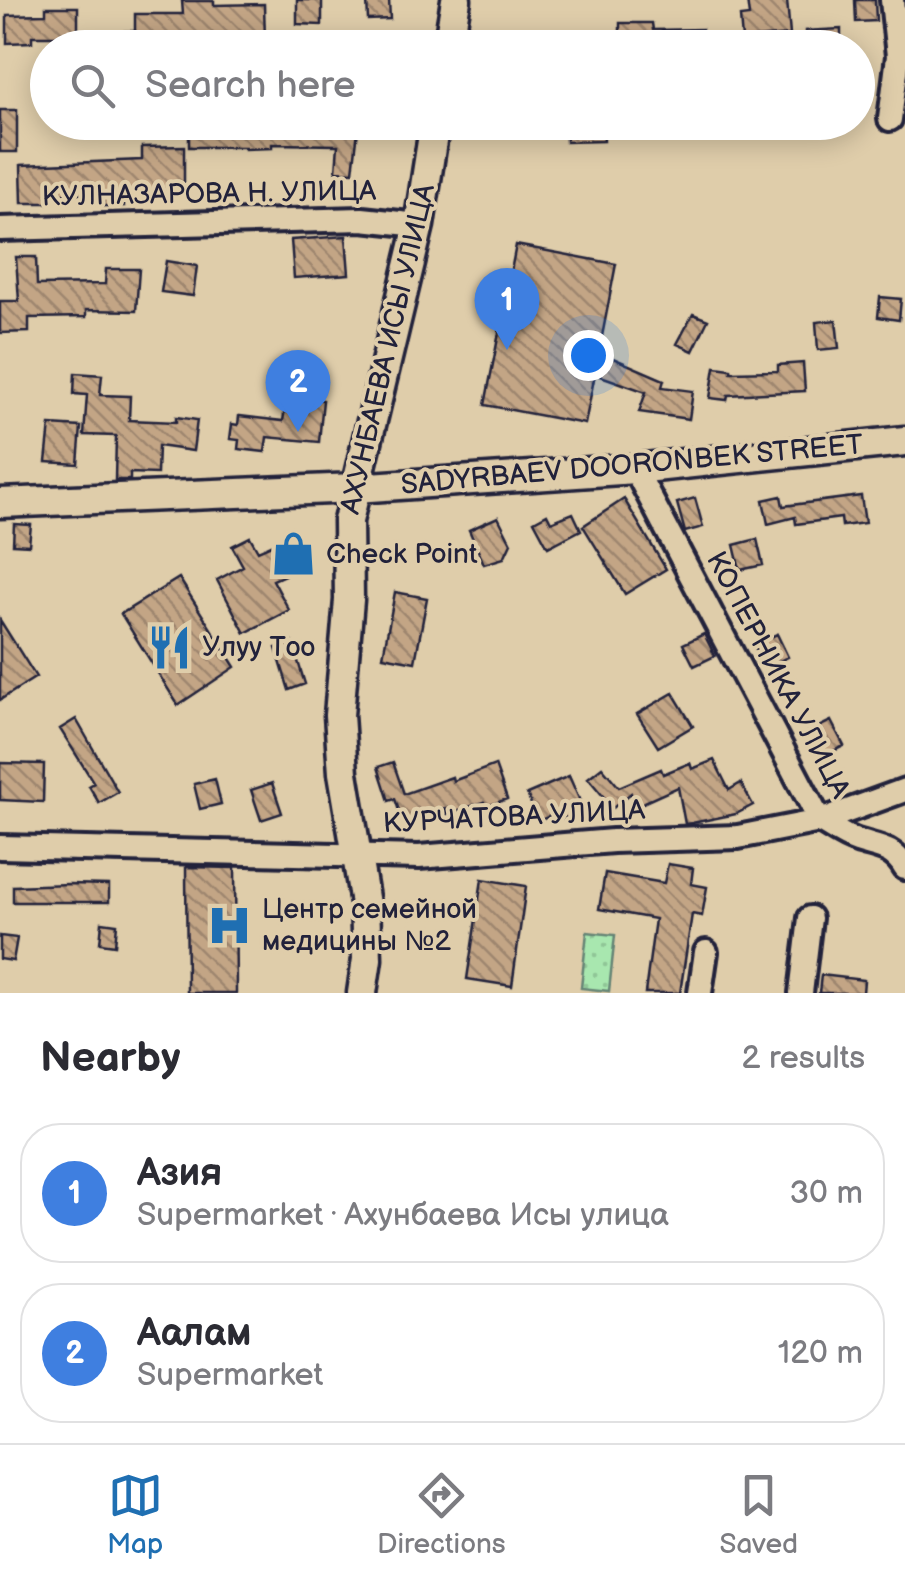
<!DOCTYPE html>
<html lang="en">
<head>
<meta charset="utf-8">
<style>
	:root { --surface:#fff; --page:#f2f2f3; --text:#2b2b33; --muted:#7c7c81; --line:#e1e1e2; --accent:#1f6fb2 }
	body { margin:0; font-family:"Balsamiq Sans",sans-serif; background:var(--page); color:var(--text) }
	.you { position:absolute; left:588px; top:355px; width:35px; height:35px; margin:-25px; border:8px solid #fff; border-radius:50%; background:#1a73e8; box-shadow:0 0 0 15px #1a73e833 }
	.badge { display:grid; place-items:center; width:65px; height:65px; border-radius:50%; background:var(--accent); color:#fff; font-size:32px; font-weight:700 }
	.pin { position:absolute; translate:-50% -82px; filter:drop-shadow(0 2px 5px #0008) }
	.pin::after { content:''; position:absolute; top:52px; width:35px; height:30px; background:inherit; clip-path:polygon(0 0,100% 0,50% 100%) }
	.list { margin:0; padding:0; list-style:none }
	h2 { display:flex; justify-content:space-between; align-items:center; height:130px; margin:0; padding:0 40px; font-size:42px }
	h2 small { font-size:32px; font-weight:400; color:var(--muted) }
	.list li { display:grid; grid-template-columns:65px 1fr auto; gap:30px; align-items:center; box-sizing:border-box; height:140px; margin:0 20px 20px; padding:0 20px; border:2px solid var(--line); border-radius:40px }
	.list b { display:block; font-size:38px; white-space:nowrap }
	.list p { margin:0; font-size:32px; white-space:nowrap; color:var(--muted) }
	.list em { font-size:32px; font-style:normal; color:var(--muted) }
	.icon { flex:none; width:55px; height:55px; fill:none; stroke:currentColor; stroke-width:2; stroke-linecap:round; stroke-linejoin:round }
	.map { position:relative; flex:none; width:905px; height:993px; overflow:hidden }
	.search { position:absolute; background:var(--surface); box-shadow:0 5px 25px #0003; left:30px; right:30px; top:30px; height:110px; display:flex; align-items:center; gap:25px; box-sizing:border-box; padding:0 35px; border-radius:55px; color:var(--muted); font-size:38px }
	.sheet { height:450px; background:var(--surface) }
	nav { display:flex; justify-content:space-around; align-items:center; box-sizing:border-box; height:140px; border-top:2px solid var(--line); background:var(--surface); font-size:28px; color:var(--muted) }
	nav a { display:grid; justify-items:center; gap:5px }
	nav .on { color:var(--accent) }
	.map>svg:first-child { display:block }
</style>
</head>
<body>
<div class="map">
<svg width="905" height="993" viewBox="0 0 905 993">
	<defs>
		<pattern id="grass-dots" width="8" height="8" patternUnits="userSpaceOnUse" patternTransform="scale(2.5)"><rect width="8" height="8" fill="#a8e7af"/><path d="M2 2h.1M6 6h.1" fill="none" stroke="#90c697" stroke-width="1.8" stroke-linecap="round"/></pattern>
		<pattern id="building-back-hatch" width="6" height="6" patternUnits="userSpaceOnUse" patternTransform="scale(2.5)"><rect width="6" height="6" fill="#c3a585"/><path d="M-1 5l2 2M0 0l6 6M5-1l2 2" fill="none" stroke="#9e866e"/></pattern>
	</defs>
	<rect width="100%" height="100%" fill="#dfcdaa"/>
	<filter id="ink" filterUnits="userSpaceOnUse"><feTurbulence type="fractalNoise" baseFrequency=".01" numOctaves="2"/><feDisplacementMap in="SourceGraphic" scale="20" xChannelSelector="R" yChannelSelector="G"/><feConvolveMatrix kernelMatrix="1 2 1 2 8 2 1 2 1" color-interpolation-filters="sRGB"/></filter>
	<g filter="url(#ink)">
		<path fill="url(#grass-dots)" stroke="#658475" stroke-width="2.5" d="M 587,932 L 615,935 L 609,991 L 581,988 Z"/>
		<path fill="url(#building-back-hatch)" stroke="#22223b" stroke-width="2.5" d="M 297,0 L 322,0 L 322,25 L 297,24 Z
			M 367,0 L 389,0 L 390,19 L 368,20 Z
			M 747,0 L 787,0 L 790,35 L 742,39 L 740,17 L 749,16 Z
			M 855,0 L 875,0 L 876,21 L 856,22 Z
			M 182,1 L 214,1 L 214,5 L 264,4 L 265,40 L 168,42 L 168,48 L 125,48 L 125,31 L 135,31 L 135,14 L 183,14 Z
			M 46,7 L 78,7 L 78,36 L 32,36 L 32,42 L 7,43 L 7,15 L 46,14 Z
			M 620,23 L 652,23 L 653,30 L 702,29 L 703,48 L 620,48 Z
			M 841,29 L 841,48 L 805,48 L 805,31 Z
			M 0,110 L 17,110 L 17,152 L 0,152 Z
			M 189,122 L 359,122 L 353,172 L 336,171 L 338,145 L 272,144 L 272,148 L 245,149 L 245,147 L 189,147 Z
			M 565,122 L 603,122 L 604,141 L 566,142 Z
			M 184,146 L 184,194 L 124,194 L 124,206 L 103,206 L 103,194 L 50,194 L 50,203 L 22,203 L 21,165 L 142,160 L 142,147 Z
			M 346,236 L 349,274 L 294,278 L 291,240 Z
			M 516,245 L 616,264 L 599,352 L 664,380 L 662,387 L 693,391 L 689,419 L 639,412 L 646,392 L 595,374 L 585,424 L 485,405 Z
			M 16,257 L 36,257 L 37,285 L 105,284 L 106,269 L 139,269 L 136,311 L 86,310 L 86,317 L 29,318 L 29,332 L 0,333 L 0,301 L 19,301 Z
			M 166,261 L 197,266 L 193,296 L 161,292 Z
			M 880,297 L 901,299 L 899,320 L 878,317 Z
			M 693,314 L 708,320 L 693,351 L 677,344 Z
			M 836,320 L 839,348 L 818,350 L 816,322 Z
			M 803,363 L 805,391 L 728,395 L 727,400 L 710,398 L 715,367 L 731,369 L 731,372 L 778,371 L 778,365 Z
			M 75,373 L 102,375 L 100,395 L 130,396 L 129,420 L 176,422 L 176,417 L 197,420 L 193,451 L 158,446 L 157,474 L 130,473 L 130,480 L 115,480 L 116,436 L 84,435 L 87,395 L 74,394 Z
			M 296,397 L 323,400 L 319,442 L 267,437 L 265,452 L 238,449 L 239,440 L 230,439 L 232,424 L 238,425 L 239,416 L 283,421 L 285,408 L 294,409 Z
			M 50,425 L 81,427 L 78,464 L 46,462 Z
			M 781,496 L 783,506 L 861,496 L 865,523 L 842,526 L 841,518 L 796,524 L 795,517 L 768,524 L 763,500 Z
			M 695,498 L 703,527 L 685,532 L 677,503 Z
			M 624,499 L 666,569 L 625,594 L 583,526 Z
			M 573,513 L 581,530 L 548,547 L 534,521 L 547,514 L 551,522 Z
			M 498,517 L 511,543 L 504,558 L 484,564 L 469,530 Z
			M 14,524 L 31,525 L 29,545 L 13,544 Z
			M 294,535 L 307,565 L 273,580 L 289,610 L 245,633 L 217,580 L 243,566 L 232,546 L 250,537 L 258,551 Z
			M 757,539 L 763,565 L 740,570 L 734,545 Z
			M 179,578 L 235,667 L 178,705 L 121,614 Z
			M 395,592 L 427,598 L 415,662 L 383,656 Z
			M 0,620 L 36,677 L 0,700 Z
			M 704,634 L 715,656 L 694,666 L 683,644 Z
			M 777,634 L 788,657 L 765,668 L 754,645 Z
			M 292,642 L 305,684 L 289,690 L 276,648 Z
			M 673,693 L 693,726 L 658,747 L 637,714 Z
			M 76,719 L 118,792 L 99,803 L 89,786 L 94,783 L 60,729 Z
			M 831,721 L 844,746 L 821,757 L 808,732 Z
			M 714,760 L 729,790 L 741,783 L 753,805 L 736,814 L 692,823 L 685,824 L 678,787 L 636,806 L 631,793 L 613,808 L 588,778 L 602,767 L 619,787 L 661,769 L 663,774 L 690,763 L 692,769 Z
			M 393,762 L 404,794 L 452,777 L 453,781 L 495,765 L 507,799 L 485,807 L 484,802 L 447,814 L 445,808 L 403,822 L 395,799 L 389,801 L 378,767 Z
			M 0,763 L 44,764 L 43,802 L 0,800 Z
			M 569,776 L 584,810 L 563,819 L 560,812 L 538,821 L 527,794 Z
			M 215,779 L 221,804 L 200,809 L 194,784 Z
			M 272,783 L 282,813 L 261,820 L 251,790 Z
			M 668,864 L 693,868 L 691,884 L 707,887 L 702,916 L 692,914 L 680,993 L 645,993 L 655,919 L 599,909 L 605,873 L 664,883 Z
			M 186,867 L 235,868 L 236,993 L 187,993 Z
			M 482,879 L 526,886 L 512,986 L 467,979 Z
			M 69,884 L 109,885 L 109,902 L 13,902 L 13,886 Z
			M 102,922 L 117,924 L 115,945 L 100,943 Z
			M 0,936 L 17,938 L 13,961 L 0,959 Z
			M 821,975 L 864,980 L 863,993 L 819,993 Z"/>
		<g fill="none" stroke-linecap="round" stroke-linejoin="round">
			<defs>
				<path id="minor" d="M 890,119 L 898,56 L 892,0
					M 0,229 L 362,219 L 419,225
					M 635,469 L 820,821 C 832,828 844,837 857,841 C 878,848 893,847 905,868
					M 0,847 L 419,857 L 613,841 L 738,837 L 820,821 L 905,790
					M 700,993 L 706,952
					M 801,993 L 810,918"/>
				<path id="major" d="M 448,48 L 456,0
					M 0,503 L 355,488 L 635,469 L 905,441
					M 362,993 L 367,959 L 365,904 L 343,773 L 339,715 L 349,600 L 348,521 L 419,225 L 435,122"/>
			</defs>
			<use href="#minor" stroke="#22223b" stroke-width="30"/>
			<use href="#major" stroke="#22223b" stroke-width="35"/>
			<use href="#minor" stroke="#dfcdaa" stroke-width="22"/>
			<use href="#major" stroke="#dfcdaa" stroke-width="28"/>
		</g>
	</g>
	<defs>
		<symbol id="shop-bare" viewBox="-9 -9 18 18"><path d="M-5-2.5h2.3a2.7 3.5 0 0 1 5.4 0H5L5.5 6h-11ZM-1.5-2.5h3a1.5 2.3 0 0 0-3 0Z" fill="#1f6fb2" stroke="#dfcdaa" stroke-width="2.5" paint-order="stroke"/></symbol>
		<symbol id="restaurant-bare" viewBox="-9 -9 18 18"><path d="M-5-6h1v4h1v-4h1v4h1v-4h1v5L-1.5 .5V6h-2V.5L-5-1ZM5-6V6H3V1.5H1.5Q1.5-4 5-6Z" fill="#1f6fb2" stroke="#dfcdaa" stroke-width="2.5" paint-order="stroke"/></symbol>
		<symbol id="hospital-bare" viewBox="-9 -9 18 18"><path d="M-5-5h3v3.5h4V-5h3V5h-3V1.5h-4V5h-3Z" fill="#1f6fb2" stroke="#dfcdaa" stroke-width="2.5" paint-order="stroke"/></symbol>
	</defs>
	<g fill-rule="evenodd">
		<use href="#shop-bare" x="262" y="522" width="63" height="63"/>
		<use href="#restaurant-bare" x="138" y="616" width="63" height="63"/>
		<use href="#hospital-bare" x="198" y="894" width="63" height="63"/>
	</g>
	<g text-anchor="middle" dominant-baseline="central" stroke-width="8" stroke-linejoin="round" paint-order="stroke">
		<g font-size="28" fill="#22223b" stroke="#dfcdaa">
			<text transform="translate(209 194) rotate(-1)">КУЛНАЗАРОВА Н. УЛИЦА</text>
			<text transform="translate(388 349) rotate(-77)">АХУНБАЕВА ИСЫ УЛИЦА</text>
			<text transform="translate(632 465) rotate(-5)">SADYRBAEV DOORONBEK STREET</text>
			<text transform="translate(778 675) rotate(62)">КОПЕРНИКА УЛИЦА</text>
			<text transform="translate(514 817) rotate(-3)">КУРЧАТОВА УЛИЦА</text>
		</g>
		<g font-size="28" fill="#22223b" stroke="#dfcdaa" text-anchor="start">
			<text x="326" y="554">Check Point</text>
			<text x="202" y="647">Улуу Тоо</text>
			<text x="262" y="909">Центр семейной<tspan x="262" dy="32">медицины №2</tspan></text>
		</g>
	</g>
</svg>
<div class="you"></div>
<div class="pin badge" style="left:507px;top:350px;background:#3f7fe0">1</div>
<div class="pin badge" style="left:298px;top:432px;background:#3f7fe0">2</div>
<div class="search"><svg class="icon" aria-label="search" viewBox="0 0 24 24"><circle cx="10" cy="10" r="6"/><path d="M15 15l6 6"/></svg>Search here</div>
</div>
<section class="sheet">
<h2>Nearby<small>2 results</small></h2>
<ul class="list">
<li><span class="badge" style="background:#3f7fe0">1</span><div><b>Азия</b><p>Supermarket · Ахунбаева Исы улица</p></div><em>30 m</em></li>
<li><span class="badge" style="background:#3f7fe0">2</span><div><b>Аалам</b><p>Supermarket</p></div><em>120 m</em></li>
</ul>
</section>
<nav>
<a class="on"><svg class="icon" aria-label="map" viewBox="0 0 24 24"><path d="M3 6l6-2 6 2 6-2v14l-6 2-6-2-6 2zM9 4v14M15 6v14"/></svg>Map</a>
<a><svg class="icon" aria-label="directions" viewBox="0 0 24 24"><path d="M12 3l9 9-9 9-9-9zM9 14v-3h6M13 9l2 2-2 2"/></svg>Directions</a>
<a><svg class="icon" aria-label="saved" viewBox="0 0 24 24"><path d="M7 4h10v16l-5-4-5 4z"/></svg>Saved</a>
</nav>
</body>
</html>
